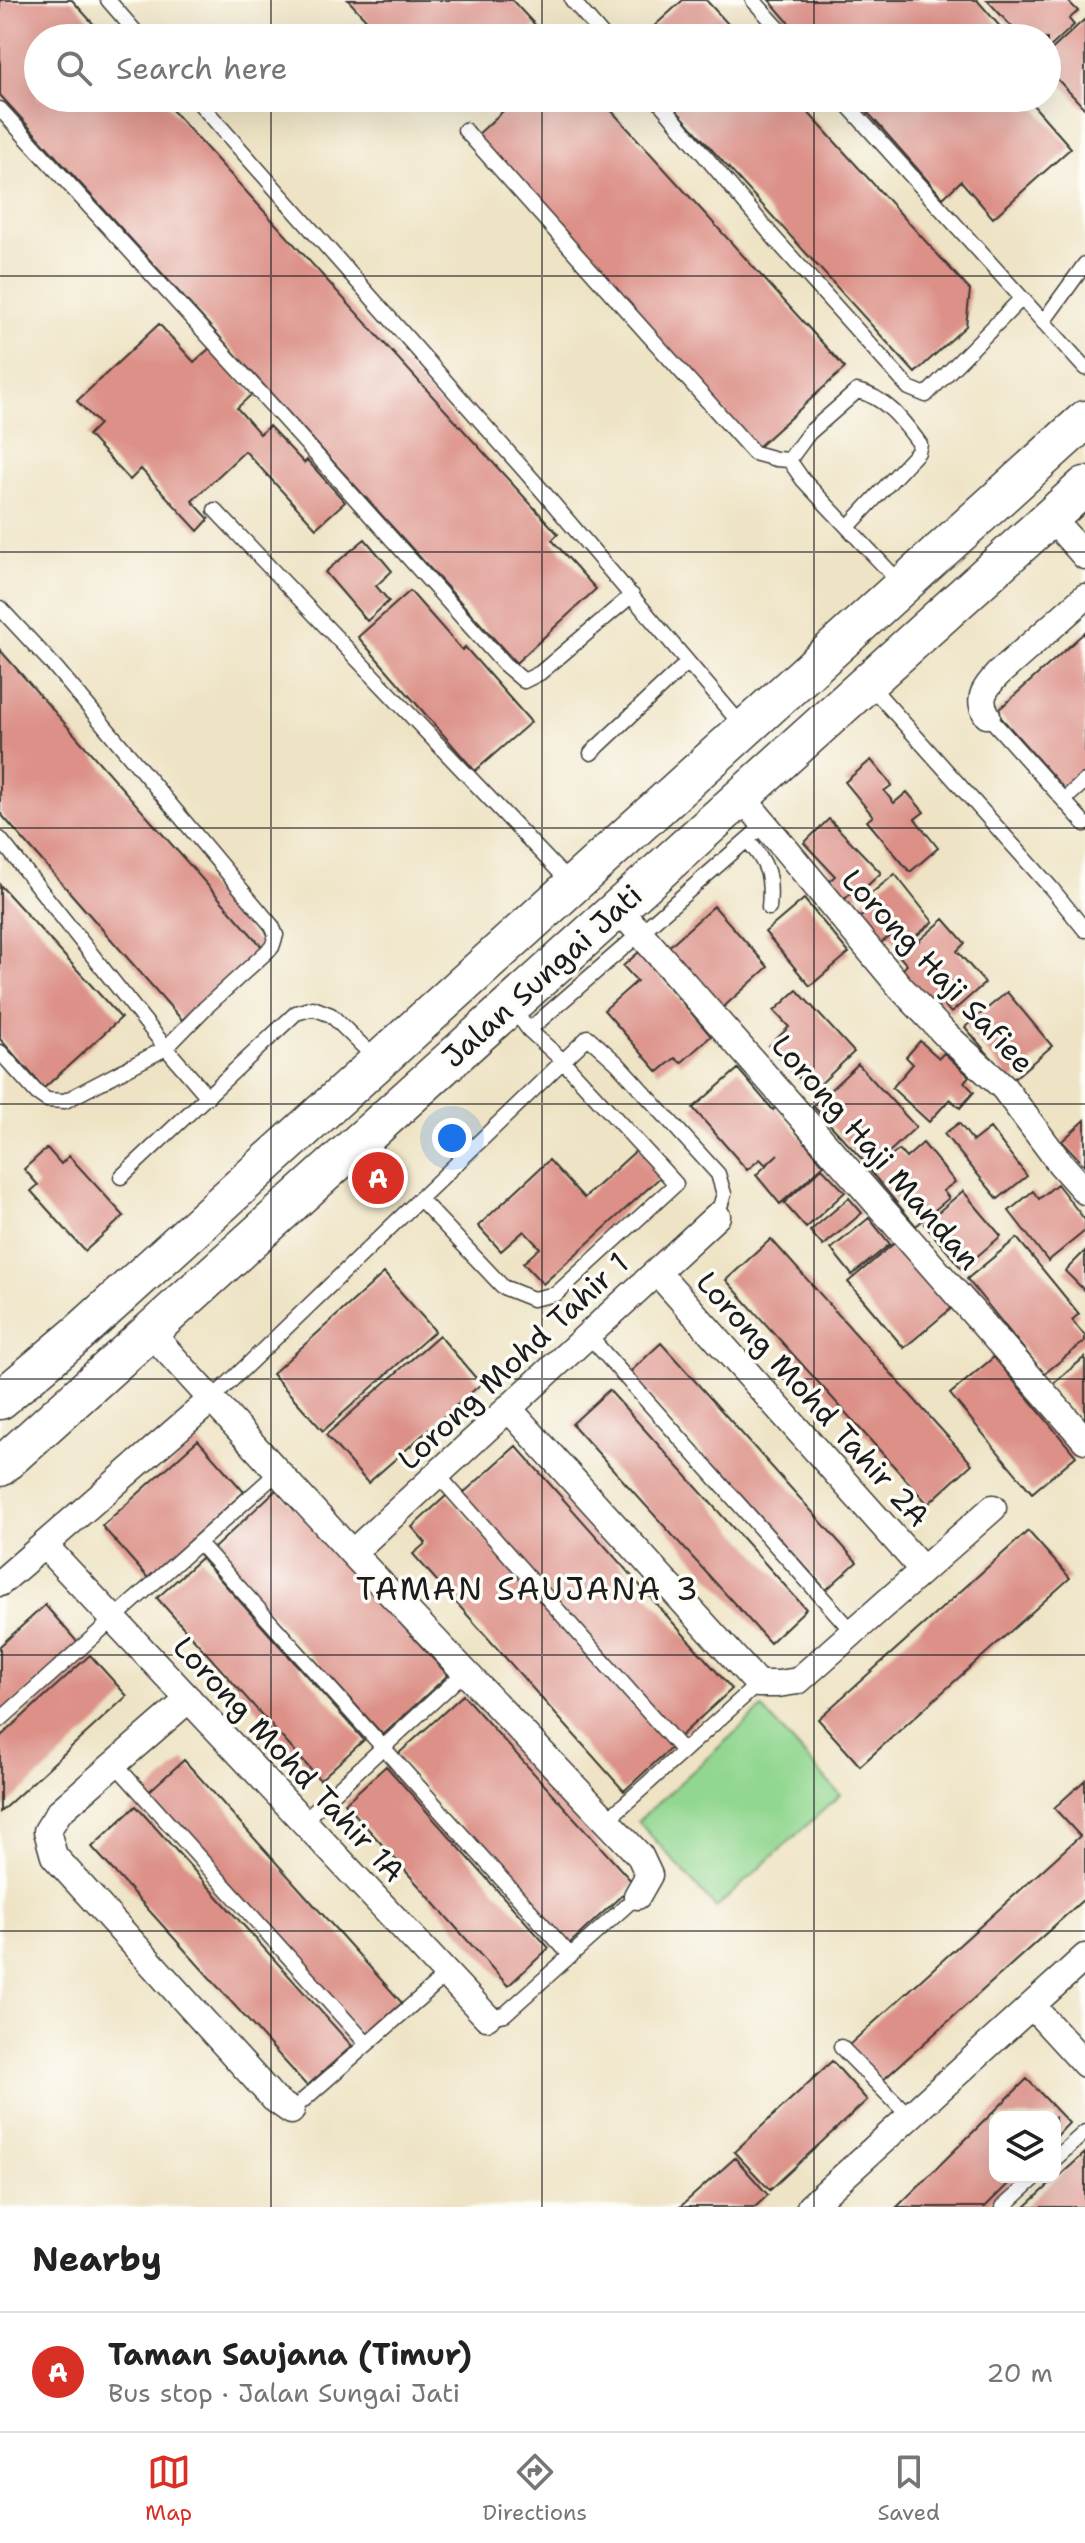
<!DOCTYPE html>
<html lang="en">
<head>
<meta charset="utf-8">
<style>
	:root { --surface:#fff; --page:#f2f2f2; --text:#222; --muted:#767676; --line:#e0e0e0; --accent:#d93025 }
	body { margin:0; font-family:"Shantell Sans",sans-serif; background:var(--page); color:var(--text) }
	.controls { position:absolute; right:24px; bottom:24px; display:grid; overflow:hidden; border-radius:16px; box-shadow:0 8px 32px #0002 }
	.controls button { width:72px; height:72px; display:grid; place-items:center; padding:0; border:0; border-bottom:2px solid var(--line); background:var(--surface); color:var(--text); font:40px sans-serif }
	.you { position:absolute; left:452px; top:1138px; width:28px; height:28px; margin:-20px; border:6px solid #fff; border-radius:50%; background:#1a73e8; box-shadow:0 0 0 12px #1a73e833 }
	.badge { display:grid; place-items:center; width:52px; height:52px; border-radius:50%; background:var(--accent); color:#fff; font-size:26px; font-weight:700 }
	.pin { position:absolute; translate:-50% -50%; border:4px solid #fff; box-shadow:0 2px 8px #0006 }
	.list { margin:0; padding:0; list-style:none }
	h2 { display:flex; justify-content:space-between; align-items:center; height:104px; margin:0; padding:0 32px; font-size:34px }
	h2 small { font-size:26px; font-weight:400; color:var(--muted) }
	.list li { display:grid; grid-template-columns:52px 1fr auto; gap:24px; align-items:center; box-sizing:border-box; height:120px; padding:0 32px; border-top:2px solid var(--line) }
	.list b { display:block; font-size:30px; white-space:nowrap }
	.list p { margin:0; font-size:26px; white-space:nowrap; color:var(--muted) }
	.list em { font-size:26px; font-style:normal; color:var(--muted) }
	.icon { flex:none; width:44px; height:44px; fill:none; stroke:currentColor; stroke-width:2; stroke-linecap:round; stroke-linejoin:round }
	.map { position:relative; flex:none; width:1085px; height:2207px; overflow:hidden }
	.search { position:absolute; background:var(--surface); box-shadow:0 8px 32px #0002; left:24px; right:24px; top:24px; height:88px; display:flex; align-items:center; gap:20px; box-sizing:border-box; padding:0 28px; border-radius:44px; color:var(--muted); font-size:30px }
	.sheet { height:224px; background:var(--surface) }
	nav { display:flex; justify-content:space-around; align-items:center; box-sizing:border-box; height:112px; border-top:2px solid var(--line); background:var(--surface); font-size:22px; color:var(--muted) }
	nav a { display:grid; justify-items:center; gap:4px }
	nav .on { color:var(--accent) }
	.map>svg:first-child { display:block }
</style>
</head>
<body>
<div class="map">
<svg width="1085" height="2207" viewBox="0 0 1085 2207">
	<rect width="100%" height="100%" fill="#fdfcf7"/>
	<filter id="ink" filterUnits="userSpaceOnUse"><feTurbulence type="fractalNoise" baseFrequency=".0125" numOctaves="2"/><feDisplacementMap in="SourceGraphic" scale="16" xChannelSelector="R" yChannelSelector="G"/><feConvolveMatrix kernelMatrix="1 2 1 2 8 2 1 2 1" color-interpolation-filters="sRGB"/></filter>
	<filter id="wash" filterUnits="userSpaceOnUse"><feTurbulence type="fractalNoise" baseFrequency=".006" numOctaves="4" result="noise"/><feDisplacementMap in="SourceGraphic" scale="32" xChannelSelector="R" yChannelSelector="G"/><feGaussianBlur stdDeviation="1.8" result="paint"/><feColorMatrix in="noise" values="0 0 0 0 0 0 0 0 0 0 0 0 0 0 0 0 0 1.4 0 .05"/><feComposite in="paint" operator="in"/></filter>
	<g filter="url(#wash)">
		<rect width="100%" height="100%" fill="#eee3c4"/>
		<path fill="#92d790" stroke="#577a56" stroke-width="2" d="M 762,1708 L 840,1795 L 716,1908 L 638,1821 Z"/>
		<g id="blocks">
			<path fill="#dc9087" d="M 0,0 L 72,0 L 106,38 L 38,38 L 38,98 L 161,98 L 558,534 L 552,540 L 596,589 L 516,663 L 0,95 Z
				M 348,0 L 512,0 L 536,26 L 522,38 L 383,38 Z
				M 683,0 L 706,0 L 741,38 L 641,38 Z
				M 769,0 L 977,0 L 1010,38 L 802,38 Z
				M 987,0 L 1067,0 L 1078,11 L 1069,19 L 1074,25 L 1047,50 L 1047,38 L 1022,38 Z
				M 1085,19 L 1085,109 L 1047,68 L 1047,54 Z
				M 437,98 L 457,98 L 446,108 Z
				M 517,98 L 600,98 L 845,368 L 757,448 L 475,137 Z
				M 665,98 L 795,98 L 970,290 L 966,326 L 915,373 Z
				M 855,98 L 1027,98 L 1071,148 L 993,218 L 961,181 L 943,198 Z
				M 159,324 L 194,362 L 210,348 L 252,394 L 237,408 L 260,434 L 269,426 L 304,463 L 307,460 L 345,502 L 316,528 L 245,451 L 192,501 L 209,519 L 198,531 L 141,469 L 130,480 L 88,435 L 99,424 L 77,401 Z
				M 365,539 L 392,571 L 376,586 L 389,601 L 367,621 L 325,572 Z
				M 410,591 L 462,650 L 465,647 L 531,722 L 475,771 L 358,637 Z
				M 1085,632 L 1085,777 L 1068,793 L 996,712 Z
				M 0,650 L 263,948 L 182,1020 L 0,813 Z
				M 871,760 L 892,785 L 884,791 L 894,803 L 907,792 L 924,812 L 915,819 L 938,848 L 910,872 L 867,821 L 873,816 L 845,782 Z
				M 829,819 L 881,873 L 855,897 L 851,893 L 840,904 L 823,887 L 835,876 L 804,843 Z
				M 895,874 L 933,922 L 900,949 L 890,936 L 878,945 L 858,919 L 869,910 L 862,901 Z
				M 0,885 L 121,1018 L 44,1088 L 0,1039 Z
				M 804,899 L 849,953 L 810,986 L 765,932 Z
				M 714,906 L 768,967 L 719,1011 L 665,950 Z
				M 944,919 L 965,943 L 957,951 L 985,983 L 951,1013 L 942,1002 L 931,1012 L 898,974 L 907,965 L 900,957 Z
				M 639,952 L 711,1036 L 681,1063 L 675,1058 L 658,1072 L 604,1010 L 637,981 L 623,966 Z
				M 797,990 L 854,1052 L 812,1092 L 769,1046 L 789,1027 L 774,1011 Z
				M 1007,992 L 1052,1046 L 1011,1081 L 965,1027 Z
				M 920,1041 L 939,1058 L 944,1053 L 969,1076 L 964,1082 L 974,1092 L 960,1108 L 950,1099 L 929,1122 L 892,1088 L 913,1064 L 906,1057 Z
				M 858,1064 L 916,1127 L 871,1169 L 813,1106 Z
				M 738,1069 L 773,1110 L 776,1107 L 824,1165 L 780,1204 L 756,1175 L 778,1154 L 766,1165 L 760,1159 L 747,1170 L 693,1108 Z
				M 1085,1120 L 1085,1166 L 1062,1141 Z
				M 959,1123 L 973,1141 L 990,1128 L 1027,1176 L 998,1199 L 944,1134 Z
				M 923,1143 L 955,1182 L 943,1191 L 949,1198 L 916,1226 L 871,1172 L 899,1150 L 906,1158 Z
				M 640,1147 L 664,1174 L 543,1284 L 523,1263 L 540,1248 L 524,1231 L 501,1251 L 478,1226 L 549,1160 L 584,1198 Z
				M 47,1148 L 61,1164 L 69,1156 L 124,1216 L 85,1251 L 31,1191 L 38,1185 L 24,1169 Z
				M 822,1168 L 845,1192 L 806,1228 L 784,1203 Z
				M 1057,1184 L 1085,1220 L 1085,1231 L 1048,1261 L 1009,1211 L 1033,1191 L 1039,1199 Z
				M 963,1191 L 1001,1236 L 962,1269 L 924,1224 Z
				M 849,1198 L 862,1213 L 823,1246 L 810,1231 Z
				M 869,1218 L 890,1244 L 852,1275 L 831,1249 Z
				M 1017,1238 L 1079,1314 L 1072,1320 L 1085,1336 L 1085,1341 L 1044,1374 L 967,1279 Z
				M 771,1239 L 972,1464 L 928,1504 L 726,1280 Z
				M 897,1241 L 953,1307 L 904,1348 L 848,1282 Z
				M 1085,1251 L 1085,1291 L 1065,1271 Z
				M 384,1273 L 435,1331 L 323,1431 L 272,1374 Z
				M 439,1335 L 481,1384 L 368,1483 L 326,1435 Z
				M 661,1343 L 857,1562 L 826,1590 L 630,1372 Z
				M 994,1357 L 1076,1456 L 1032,1493 L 950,1394 Z
				M 1085,1357 L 1085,1423 L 1053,1384 Z
				M 609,1390 L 806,1609 L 770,1643 L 572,1424 Z
				M 198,1440 L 244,1492 L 148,1578 L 102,1526 Z
				M 516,1446 L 732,1689 L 676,1740 L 460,1496 Z
				M 277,1489 L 448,1675 L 383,1735 L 213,1549 Z
				M 447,1495 L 672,1747 L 624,1791 L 413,1554 L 426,1543 L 412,1527 Z
				M 1028,1531 L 1070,1578 L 860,1766 L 818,1719 Z
				M 201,1558 L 364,1740 L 320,1780 L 157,1598 Z
				M 45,1605 L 79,1644 L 0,1716 L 0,1646 Z
				M 90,1655 L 127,1696 L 0,1812 L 0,1737 Z
				M 463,1695 L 634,1884 L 569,1944 L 397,1755 Z
				M 184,1760 L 402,2003 L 363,2038 L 145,1795 Z
				M 386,1766 L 549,1948 L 508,1986 L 345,1803 Z
				M 1085,1780 L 1085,1898 L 882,2081 L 849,2045 L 1080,1836 L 1054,1808 Z
				M 136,1806 L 352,2046 L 307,2086 L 92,1847 Z
				M 832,2061 L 867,2100 L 770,2190 L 734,2152 Z
				M 1027,2079 L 1069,2123 L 1055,2138 L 1055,2117 L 995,2117 L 995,2177 L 1015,2177 L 985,2207 L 897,2207 Z
				M 1085,2153 L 1085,2207 L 1025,2207 L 1047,2187 Z
				M 735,2158 L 768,2195 L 755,2207 L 680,2207 Z"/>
		</g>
	</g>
	<g filter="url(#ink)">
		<use href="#blocks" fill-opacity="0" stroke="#3c3a35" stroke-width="2"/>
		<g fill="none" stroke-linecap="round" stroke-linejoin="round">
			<defs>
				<path id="service" d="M 108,0 L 141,38
					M 572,0 L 605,38
					M 753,0 L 787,38
					M 195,98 L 539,487 L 744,728
					M 656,98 L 775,239 L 909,388 L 926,395 L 1022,298
					M 841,98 L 1085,368
					M 0,109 L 275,409 L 504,664 L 524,681 L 540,673 L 632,595
					M 465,130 L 754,453 L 776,459 L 789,460 L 803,480 L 902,585
					M 1043,322 L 1085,264
					M 789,460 L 809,433 L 857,391 C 886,397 903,421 920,444 L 918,452 L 848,527
					M 215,510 L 572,885
					M 0,608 L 56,668 L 272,926 L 276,935 L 272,947 L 205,1008 L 166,1048 L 0,839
					M 868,683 L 1052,889 L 1085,930
					M 987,715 L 1085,824
					M 591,753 L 688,662
					M 1064,800 L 1085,781
					M 747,840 C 768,863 772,877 769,908
					M 529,1030 L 764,825
					M 0,1052 L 37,1093 L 47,1100 L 65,1101 L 166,1048 L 208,1097
					M 121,1177 L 296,1013 L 313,1008 L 331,1015 L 378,1061
					M 420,1199 L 503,1287 L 533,1299 L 556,1294 L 676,1184 L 562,1060 L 529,1030 L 511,1006
					M 588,1335 L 852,1631
					M 212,1399 L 588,1037 L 617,1063 L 718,1174 L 724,1194 L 717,1216
					M 437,1474 L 683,1751
					M 199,1543 L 571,1956
					M 0,1720 L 278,1472
					M 115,1764 L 367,2044
					M 607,1820 L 758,1684
					M 303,1821 L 465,1672
					M 487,2017 L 505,2014 L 637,1896
					M 841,2047 L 909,2116
					M 291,2111 L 447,1974
					M 1055,2159 L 1085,2132
					M 1003,2207 L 1036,2177"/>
				<path id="minor" d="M 1050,517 L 1085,556
					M 987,715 C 976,698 986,687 998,674 L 1085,597
					M 742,797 L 902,989 L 946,1035 L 1004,1088 L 1060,1163 L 1085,1191
					M 618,908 L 1085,1440
					M 657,1272 L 922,1569
					M 149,1331 L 352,1553 L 640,1856 L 649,1875 L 637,1896
					M 508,1408 L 758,1684 L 778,1684 L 798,1681 L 993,1508
					M 44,1545 L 487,2017
					M 352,1553 L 717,1216
					M 0,1583 L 212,1399
					M 189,1699 L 59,1812 L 47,1831 L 54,1856 L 274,2099 L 291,2111
					M 1032,2006 L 1085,2064
					M 810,2207 L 1085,1957"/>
				<path id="secondary" d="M 0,1400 L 78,1334 L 1085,420
					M 0,1467 L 1085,486"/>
			</defs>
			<use href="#service" stroke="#3c3a35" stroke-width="17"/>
			<use href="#minor" stroke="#3c3a35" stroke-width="29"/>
			<use href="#secondary" stroke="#3c3a35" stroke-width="41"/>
			<use href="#service" stroke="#fff" stroke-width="14"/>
			<use href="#minor" stroke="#fff" stroke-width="26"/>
			<use href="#secondary" stroke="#fff" stroke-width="38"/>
		</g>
	</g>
	<path fill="none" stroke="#1c1c1c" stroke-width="2" stroke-opacity="0.55" d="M 271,0 L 271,38M 542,0 L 542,38M 814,0 L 814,38M 271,98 L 271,2207M 542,98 L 542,2207M 814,98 L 814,2207M 0,276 L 1085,276M 0,552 L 1085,552M 0,828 L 1085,828M 0,1104 L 1085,1104M 0,1379 L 1085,1379M 0,1655 L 1085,1655M 0,1931 L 1085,1931"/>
	<g text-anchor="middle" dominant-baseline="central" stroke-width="7" stroke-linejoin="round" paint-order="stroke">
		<g font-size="30" fill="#1c1c1c" stroke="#fdfcf7">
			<text transform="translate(938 971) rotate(47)">Lorong Haji Safiee</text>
			<text transform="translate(542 976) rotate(-42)">Jalan Sungai Jati</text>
			<text transform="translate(876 1152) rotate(49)">Lorong Haji Mandan</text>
			<text transform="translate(513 1361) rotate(-43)">Lorong Mohd Tahir 1</text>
			<text transform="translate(813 1399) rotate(48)">Lorong Mohd Tahir 2A</text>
			<text transform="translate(289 1759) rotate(47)">Lorong Mohd Tahir 1A</text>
		</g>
		<g font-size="32" letter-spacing="2" fill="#1c1c1c" stroke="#fdfcf7">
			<text x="528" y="1588">TAMAN SAUJANA 3</text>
		</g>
	</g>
</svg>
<div class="controls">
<button><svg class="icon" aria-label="layers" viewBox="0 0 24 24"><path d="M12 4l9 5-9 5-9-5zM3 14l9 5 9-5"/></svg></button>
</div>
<div class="you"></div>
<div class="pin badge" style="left:378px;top:1178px">A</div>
<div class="search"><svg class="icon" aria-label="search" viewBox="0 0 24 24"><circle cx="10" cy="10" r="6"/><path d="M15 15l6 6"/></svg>Search here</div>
</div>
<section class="sheet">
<h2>Nearby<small></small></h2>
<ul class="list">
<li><span class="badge">A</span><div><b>Taman Saujana (Timur)</b><p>Bus stop · Jalan Sungai Jati</p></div><em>20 m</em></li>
</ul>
</section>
<nav>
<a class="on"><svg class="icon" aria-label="map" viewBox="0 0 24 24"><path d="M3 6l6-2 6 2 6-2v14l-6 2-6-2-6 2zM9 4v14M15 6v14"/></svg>Map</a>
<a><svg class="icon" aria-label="directions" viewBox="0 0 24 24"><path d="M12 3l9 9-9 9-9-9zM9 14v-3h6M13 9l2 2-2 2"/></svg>Directions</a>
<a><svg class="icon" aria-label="saved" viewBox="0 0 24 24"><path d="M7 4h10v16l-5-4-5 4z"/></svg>Saved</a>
</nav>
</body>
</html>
